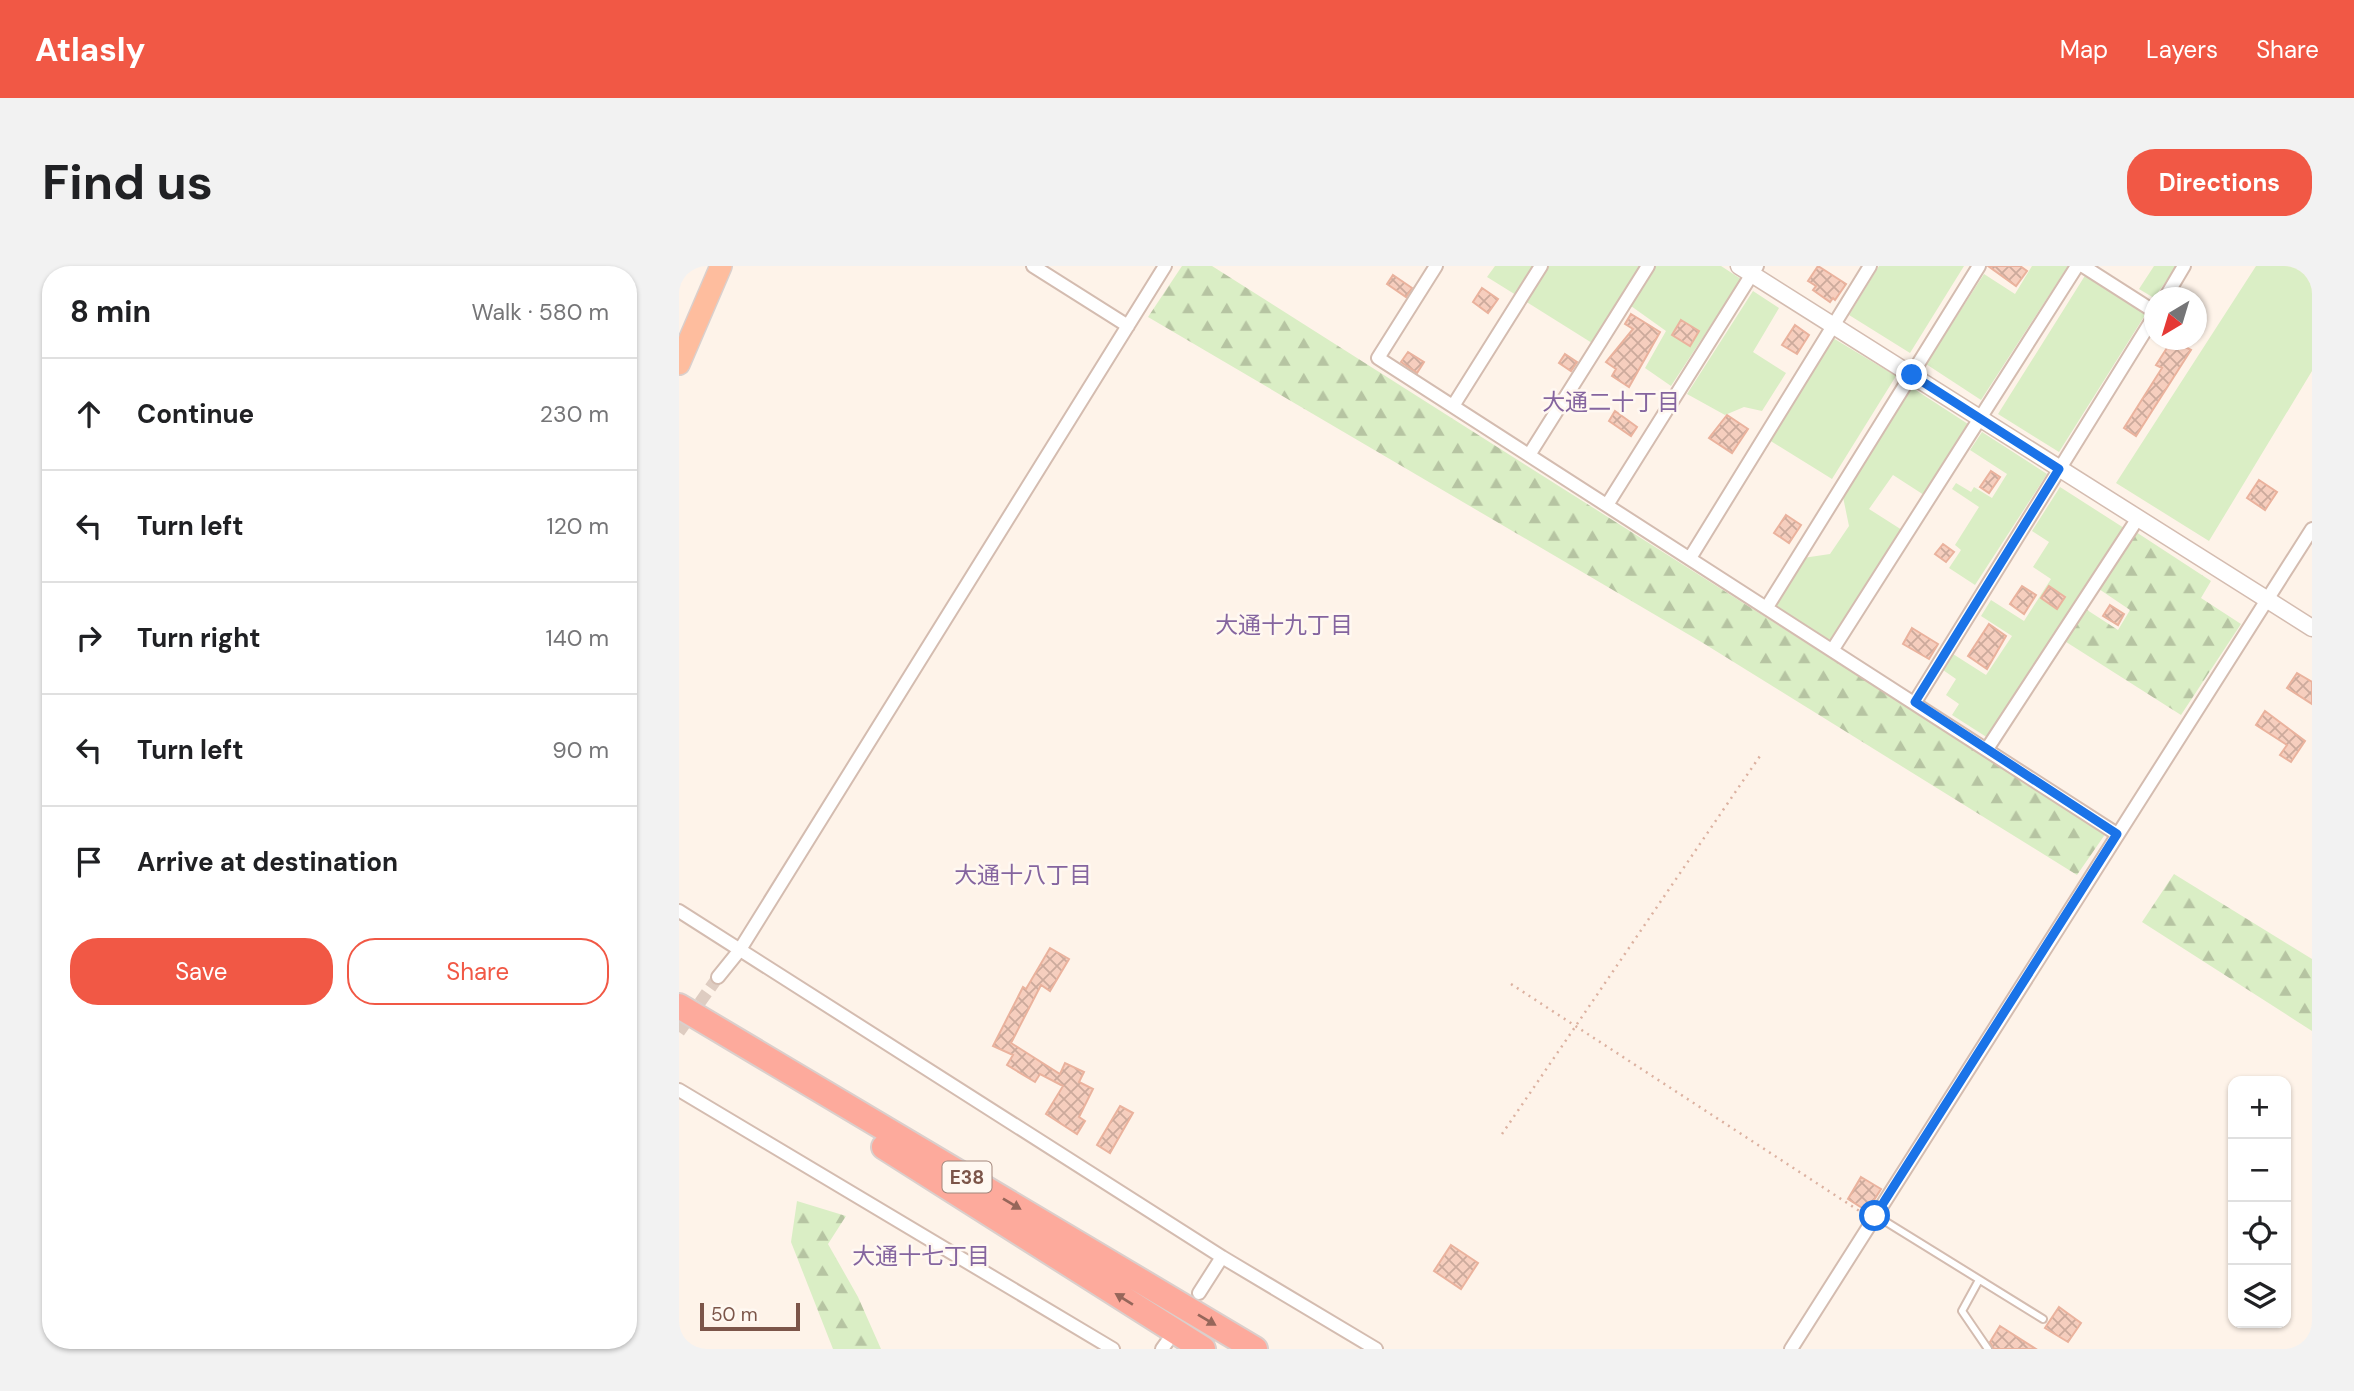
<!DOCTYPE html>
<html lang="en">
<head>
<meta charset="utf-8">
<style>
	:root { --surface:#fff; --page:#f2f2f2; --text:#202124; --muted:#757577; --line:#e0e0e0; --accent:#f15845 }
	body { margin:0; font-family:"DM Sans","Noto Sans JP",sans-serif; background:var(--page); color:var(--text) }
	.controls { position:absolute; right:21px; bottom:21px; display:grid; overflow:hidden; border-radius:14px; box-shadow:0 2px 5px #0004 }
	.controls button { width:63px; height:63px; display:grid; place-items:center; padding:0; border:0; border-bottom:2px solid var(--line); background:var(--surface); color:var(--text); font:35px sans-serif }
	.compass { position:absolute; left:1465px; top:21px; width:63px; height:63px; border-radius:50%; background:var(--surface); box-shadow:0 2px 5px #0004; rotate:218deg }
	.scale { position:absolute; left:21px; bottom:18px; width:100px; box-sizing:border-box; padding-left:7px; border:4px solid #7c5549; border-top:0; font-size:19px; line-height:24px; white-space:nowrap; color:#7c5549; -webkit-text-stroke:5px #fff8f1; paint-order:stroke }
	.stop { position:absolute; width:21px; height:21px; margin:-16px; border:5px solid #1a73e8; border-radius:50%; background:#fff }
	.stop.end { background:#1a73e8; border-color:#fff; box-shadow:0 2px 7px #0008 }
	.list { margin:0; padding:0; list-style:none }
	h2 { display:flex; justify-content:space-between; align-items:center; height:91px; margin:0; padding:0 28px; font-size:30px }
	h2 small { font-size:23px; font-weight:400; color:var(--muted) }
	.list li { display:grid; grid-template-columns:46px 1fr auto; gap:21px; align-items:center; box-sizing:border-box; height:112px; padding:0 28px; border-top:2px solid var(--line) }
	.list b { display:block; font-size:26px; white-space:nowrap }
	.list em { font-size:23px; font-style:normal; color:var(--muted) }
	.actions { display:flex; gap:14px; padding:21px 28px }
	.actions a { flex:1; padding:16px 0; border:2px solid var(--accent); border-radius:28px; text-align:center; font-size:24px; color:var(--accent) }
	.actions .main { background:var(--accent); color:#fff }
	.icon { flex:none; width:38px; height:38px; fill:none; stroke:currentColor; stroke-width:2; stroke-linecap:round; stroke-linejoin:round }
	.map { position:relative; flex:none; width:1633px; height:1083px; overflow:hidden; border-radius:28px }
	header { display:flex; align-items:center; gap:42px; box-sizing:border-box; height:98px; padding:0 35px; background:var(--accent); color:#fff }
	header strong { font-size:33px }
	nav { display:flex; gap:38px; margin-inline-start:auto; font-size:24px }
	.intro { display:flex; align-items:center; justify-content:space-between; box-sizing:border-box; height:168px; padding:0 42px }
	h1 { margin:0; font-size:49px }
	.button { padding:18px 32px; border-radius:28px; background:var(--accent); color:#fff; font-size:24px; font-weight:700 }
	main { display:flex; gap:42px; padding:0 42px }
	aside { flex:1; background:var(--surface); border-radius:28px; box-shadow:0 2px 5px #0004 }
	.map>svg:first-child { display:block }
</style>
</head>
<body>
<header>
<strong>Atlasly</strong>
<nav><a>Map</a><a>Layers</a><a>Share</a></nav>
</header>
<div class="intro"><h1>Find us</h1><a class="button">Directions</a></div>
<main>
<aside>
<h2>8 min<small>Walk · 580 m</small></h2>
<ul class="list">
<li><svg class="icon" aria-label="ahead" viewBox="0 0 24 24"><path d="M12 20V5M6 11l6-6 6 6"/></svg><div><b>Continue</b></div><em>230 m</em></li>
<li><svg class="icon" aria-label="left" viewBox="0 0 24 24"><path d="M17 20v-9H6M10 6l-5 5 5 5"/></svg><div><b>Turn left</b></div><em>120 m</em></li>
<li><svg class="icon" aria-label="right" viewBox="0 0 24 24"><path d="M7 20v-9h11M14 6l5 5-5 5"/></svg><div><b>Turn right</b></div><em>140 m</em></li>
<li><svg class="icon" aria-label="left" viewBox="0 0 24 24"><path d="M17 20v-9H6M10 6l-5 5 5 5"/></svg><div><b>Turn left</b></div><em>90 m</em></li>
<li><svg class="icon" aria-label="arrive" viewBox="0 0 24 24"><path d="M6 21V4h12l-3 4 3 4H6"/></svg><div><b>Arrive at destination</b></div></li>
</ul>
<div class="actions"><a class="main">Save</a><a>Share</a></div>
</aside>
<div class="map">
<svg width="1633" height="1083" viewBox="0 0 1633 1083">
	<defs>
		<pattern id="forest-firs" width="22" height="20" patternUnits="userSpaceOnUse" patternTransform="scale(1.75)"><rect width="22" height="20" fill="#daeec5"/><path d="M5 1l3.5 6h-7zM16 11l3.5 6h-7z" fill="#b6c4a2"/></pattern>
		<pattern id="building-cross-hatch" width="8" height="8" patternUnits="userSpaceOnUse" patternTransform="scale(1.75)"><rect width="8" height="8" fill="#f6cebe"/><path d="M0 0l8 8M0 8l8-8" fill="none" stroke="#ccaa9c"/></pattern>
	</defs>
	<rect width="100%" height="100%" fill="#fef3e9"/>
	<path fill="#daeec5" d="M 816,0 L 855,0 L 837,29 L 808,11 Z
		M 868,0 L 961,0 L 913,77 L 846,35 Z
		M 975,0 L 1042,0 L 1062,13 L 992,120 L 966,102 L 987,65 L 952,40 Z
		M 1200,0 L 1285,0 L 1231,87 L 1170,49 Z
		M 1353,0 L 1389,0 L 1302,134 L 1247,98 L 1305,8 L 1336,28 Z
		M 1475,0 L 1498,0 L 1475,32 L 1460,23 Z
		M 1577,0 L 1633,0 L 1633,105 L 1530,275 L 1437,217 Z
		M 1407,8 L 1468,46 L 1380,186 L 1319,148 Z
		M 1074,25 L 1100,42 L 1074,86 L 1107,107 L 1083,145 L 1065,141 L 1046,149 L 1008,128 Z
		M 1154,72 L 1217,110 L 1153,213 L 1090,174 Z
		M 1232,121 L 1289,158 L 1245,229 L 1214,209 L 1190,243 L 1223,264 L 1152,375 L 1094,338 L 1124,292 L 1151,288 L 1170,260 L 1164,231 Z
		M 1303,166 L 1368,208 L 1296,319 L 1270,302 L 1282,284 L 1276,279 L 1300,241 L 1273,223 L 1277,217 L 1292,226 L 1295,221 L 1313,232 L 1328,208 L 1291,184 Z
		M 1381,221 L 1445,262 L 1309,472 L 1273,449 L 1280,438 L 1267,429 L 1277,413 L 1264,404 L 1274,388 L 1307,409 L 1333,370 L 1302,350 L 1312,334 L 1345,355 L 1372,313 L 1354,301 L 1370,276 L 1353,265 Z"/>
	<path fill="url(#forest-firs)" d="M 503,0 L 533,0 L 1427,567 L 1398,609 L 1024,377 L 469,51 Z
		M 1457,266 L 1532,315 L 1522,332 L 1562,358 L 1502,449 L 1384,374 L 1405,342 L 1439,364 L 1451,344 L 1420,323 Z
		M 1495,608 L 1633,693 L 1633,765 L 1463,656 Z
		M 118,935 L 167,950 L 149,978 L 179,1031 L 202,1083 L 154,1083 L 112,976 Z"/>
	<path fill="url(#building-cross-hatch)" stroke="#eab29d" stroke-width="2" d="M 1139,0 L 1167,18 L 1156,34 L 1154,32 L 1151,36 L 1134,24 L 1137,20 L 1129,15 Z
		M 1309,0 L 1341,0 L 1348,5 L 1337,20 Z
		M 714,9 L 733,22 L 727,31 L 708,18 Z
		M 803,22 L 819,33 L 809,47 L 794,36 Z
		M 952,48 L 981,66 L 950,121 L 933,110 L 937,103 L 927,96 L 954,63 L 946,58 Z
		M 1002,54 L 1020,65 L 1011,80 L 993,69 Z
		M 1116,59 L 1130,69 L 1118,88 L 1103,79 Z
		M 1493,74 L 1512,84 L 1457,170 L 1445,162 L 1483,102 L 1477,99 Z
		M 729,86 L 745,96 L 738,107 L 722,96 Z
		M 886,88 L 898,96 L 892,105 L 880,97 Z
		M 936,145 L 958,161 L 952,170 L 930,155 Z
		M 1048,149 L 1069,163 L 1053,187 L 1030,172 Z
		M 1312,205 L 1321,211 L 1310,227 L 1301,221 Z
		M 1580,214 L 1598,226 L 1586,244 L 1568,232 Z
		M 1107,249 L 1122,259 L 1110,277 L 1095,267 Z
		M 1264,278 L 1275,286 L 1267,296 L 1256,288 Z
		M 1343,320 L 1357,329 L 1345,348 L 1331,338 Z
		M 1370,320 L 1386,331 L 1378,343 L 1362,332 Z
		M 1431,339 L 1445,348 L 1439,359 L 1424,350 Z
		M 1310,358 L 1327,370 L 1308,403 L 1289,390 Z
		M 1233,362 L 1259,378 L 1250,393 L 1224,378 Z
		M 1618,407 L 1633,416 L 1633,438 L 1608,422 Z
		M 1586,445 L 1626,475 L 1612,496 L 1601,489 L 1608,479 L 1577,459 Z
		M 371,682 L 390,693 L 371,725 L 362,719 L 332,777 L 381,808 L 386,797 L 405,806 L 400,816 L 414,823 L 400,851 L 406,855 L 398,868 L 367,848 L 384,820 L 361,808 L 356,816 L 328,799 L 334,789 L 314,780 L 344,721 L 347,723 Z
		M 441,840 L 454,847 L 431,887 L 418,879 Z
		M 1182,911 L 1202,923 L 1188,945 L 1169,933 Z
		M 772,979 L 799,997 L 782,1023 L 755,1005 Z
		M 1380,1041 L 1402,1057 L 1389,1076 L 1366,1062 Z
		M 1321,1060 L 1357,1083 L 1315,1083 L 1311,1076 Z"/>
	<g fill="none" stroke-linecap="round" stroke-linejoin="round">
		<path stroke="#deccc1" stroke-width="12" stroke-dasharray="12 6" stroke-linecap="butt" d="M 0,766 L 39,711"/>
		<defs>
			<path id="service" d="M 1196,949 L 1364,1053
				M 1300,1014 L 1283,1045 L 1309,1083"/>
			<path id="minor" d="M 354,0 L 449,60
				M 757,0 L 699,92 L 1438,568
				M 1404,0 L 1476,46
				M 1486,32 L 1505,0
				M 774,140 L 862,0
				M 850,189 L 969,0
				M 928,239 L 1078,0
				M 1011,292 L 1191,0
				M 1088,341 L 1300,0
				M 1154,383 L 1398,0
				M 1236,436 L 1476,49
				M 1308,483 L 1459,252
				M 0,645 L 543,991 L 697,1083
				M 39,711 L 60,685 L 486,0
				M 0,824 L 434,1083
				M 520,1027 L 543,991
				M 483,1083 L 488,1076
				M 1112,1083 L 1633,263"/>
			<path id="tertiary" d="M 1060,0 L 1633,362"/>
			<path id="trunk" d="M 0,98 L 42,0"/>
			<path id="motorway" d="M 0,740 L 576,1083
				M 205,881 L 524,1083"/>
		</defs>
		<use href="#service" stroke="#d4bcb0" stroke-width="10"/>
		<use href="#minor" stroke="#d4bcb0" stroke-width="16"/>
		<use href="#tertiary" stroke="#d4bcb0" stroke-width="19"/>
		<use href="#trunk" stroke="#dacfcc" stroke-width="24"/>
		<use href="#motorway" stroke="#dacfcc" stroke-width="28"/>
		<path stroke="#dcb1a0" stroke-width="2.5" stroke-dasharray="2 5" stroke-linecap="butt" d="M 832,718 L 1185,948
			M 823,868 L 1083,487"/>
		<use href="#service" stroke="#fff" stroke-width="6"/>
		<use href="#minor" stroke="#fff" stroke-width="12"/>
		<use href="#tertiary" stroke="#fff" stroke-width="16"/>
		<use href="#trunk" stroke="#febd9e" stroke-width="21"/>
		<use href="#motorway" stroke="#fdaa9c" stroke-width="24"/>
	</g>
	<defs><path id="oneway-solid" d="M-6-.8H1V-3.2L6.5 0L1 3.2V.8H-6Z" transform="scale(1.75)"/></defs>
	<g fill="#96665a">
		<use href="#oneway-solid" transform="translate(333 938) rotate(31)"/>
		<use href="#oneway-solid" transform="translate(445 1033) rotate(-148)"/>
		<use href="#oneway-solid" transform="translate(528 1054) rotate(31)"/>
	</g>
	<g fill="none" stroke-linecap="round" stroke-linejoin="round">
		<path stroke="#1a73e8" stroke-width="9" d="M 1196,950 L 1438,568 L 1236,436 L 1380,203 L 1233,109"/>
	</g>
	<g text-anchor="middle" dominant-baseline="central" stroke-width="5" stroke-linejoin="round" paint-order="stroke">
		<rect fill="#fff8f1" stroke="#a3867b" stroke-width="2" x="263.5" y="895.5" width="49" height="31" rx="5"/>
		<g font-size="19" font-weight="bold" fill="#7c5549">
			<text x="288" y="911">E38</text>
		</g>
		<g font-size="23" fill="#85659f" stroke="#fff8f1">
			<text x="932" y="136">大通二十丁目</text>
			<text x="605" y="359">大通十九丁目</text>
			<text x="344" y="609">大通十八丁目</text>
			<text x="242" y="990">大通十七丁目</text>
		</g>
	</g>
</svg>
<div class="controls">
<button>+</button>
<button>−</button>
<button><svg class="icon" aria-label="locate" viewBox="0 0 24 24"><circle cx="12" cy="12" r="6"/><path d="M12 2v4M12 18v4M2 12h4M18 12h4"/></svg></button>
<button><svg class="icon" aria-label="layers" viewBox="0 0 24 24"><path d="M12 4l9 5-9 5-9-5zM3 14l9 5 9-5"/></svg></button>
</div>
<svg class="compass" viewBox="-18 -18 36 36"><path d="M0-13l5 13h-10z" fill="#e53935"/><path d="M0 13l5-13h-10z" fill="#757577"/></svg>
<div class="scale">50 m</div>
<div class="stop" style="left:1196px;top:950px"></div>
<div class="stop end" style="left:1233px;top:109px"></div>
</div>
</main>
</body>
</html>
